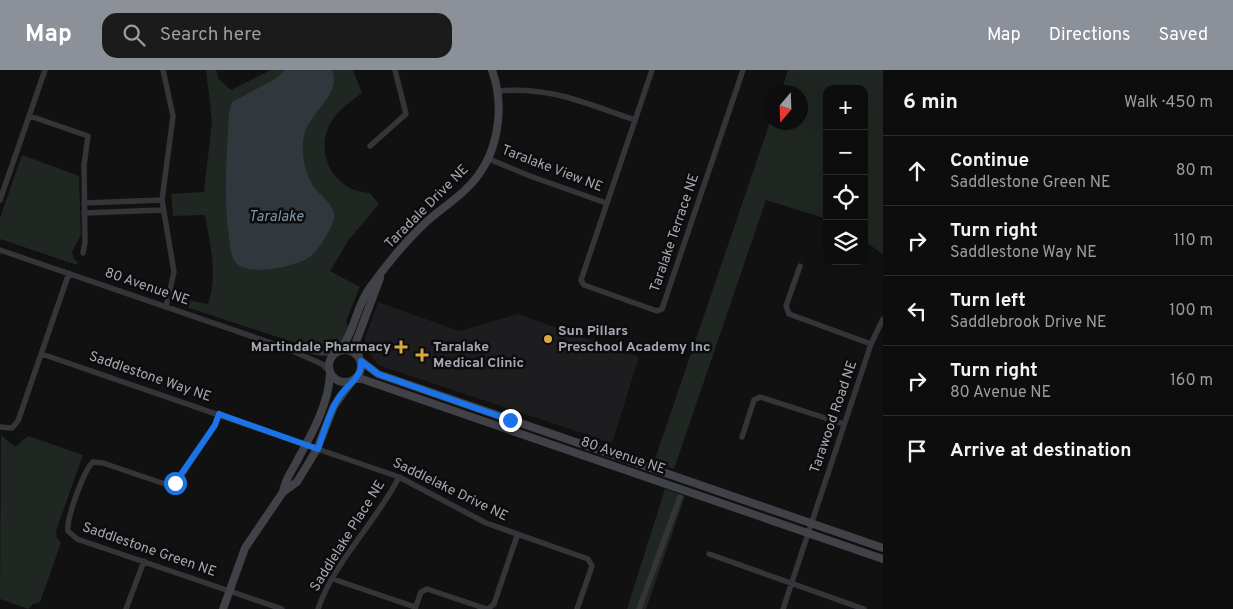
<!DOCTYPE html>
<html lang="en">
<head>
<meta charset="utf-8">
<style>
	:root { --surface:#0d0d0e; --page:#1b1b1c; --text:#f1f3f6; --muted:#9a9c9e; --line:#2d2d2e; --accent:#8c9099 }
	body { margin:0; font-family:Overpass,sans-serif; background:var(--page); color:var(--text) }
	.controls { position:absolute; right:15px; top:15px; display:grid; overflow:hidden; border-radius:10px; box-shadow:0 5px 20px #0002 }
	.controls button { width:45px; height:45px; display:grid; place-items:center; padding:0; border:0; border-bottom:1px solid var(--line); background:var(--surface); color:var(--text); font:25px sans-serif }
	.compass { position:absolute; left:763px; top:15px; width:45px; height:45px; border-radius:50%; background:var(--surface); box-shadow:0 5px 20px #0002; rotate:199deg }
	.stop { position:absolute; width:15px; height:15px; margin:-11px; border:4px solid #1a73e8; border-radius:50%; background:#fff }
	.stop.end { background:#1a73e8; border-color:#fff; box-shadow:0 1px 5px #0008 }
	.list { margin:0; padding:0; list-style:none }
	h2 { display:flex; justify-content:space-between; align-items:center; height:65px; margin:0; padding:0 20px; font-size:21px }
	h2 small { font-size:16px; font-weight:400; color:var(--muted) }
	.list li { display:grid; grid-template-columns:32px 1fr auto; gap:15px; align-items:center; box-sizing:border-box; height:70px; padding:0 20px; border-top:1px solid var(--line) }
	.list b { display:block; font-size:19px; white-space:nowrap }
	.list p { margin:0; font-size:16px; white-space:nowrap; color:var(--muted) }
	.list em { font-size:16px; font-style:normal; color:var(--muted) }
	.icon { flex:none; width:28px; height:28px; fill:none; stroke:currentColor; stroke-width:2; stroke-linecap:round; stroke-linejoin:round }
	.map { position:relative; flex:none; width:883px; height:539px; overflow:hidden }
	header { display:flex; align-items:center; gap:30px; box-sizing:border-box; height:70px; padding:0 25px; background:var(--accent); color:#fff }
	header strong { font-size:24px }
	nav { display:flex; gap:28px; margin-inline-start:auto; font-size:18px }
	.search { width:350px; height:45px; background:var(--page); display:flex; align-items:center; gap:12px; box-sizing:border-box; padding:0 18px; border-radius:15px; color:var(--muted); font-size:19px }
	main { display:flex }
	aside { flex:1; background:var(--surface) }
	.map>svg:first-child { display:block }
</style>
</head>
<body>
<header>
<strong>Map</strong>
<div class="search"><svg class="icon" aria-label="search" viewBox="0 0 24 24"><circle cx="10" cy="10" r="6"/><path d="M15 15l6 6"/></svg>Search here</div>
<nav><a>Map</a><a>Directions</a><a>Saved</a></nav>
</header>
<main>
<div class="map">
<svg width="883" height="539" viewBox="0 0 883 539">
	<rect width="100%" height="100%" fill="#111112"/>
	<path fill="#1d1d1f" d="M 378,232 L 459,261 L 518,244 L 639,287 L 612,373 L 378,295 L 363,274 Z"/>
	<path fill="#202621" d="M 206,0 L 216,0 L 218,8 L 231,20 L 271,0 L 353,0 L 362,23 C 351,31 338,40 331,52 C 313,84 335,122 370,123 L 379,134 L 348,171 L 330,201 L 360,217 L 346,251 L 348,258 C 339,277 334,283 311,278 L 180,235 L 177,228 L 208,234 C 218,204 210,174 205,145 L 173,146 L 171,124 L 204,122 L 212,51 Z
		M 788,0 L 883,0 L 883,184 L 864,171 L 864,19 L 827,19 L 827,149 L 766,130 L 674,399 L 654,392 L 770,52 L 800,52 L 800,22 L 781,22 Z
		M 22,85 L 79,106 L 81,164 L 72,182 L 74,189 L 78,192 L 77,195 L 0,169 L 0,148 Z
		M 1,365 L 15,377 L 28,366 L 83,385 L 56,461 L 57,468 L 61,473 L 40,532 L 33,534 L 28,539 L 0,529 Z
		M 665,419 L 685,426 L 646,539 L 627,539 Z"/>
	<path fill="#30373d" d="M 285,0 L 332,0 C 342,26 309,41 304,66 C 301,83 304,99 312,114 C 318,125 336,134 334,148 C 332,159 318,182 308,188 C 294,197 243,208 234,190 C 230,184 230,174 229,167 C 223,125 227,85 229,43 L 232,32 L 275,9 Z"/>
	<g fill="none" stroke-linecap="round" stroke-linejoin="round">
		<path stroke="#353539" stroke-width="5.5" d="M 163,0 L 173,46 L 162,130 L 174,202 L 166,237
			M 652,0 L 581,210 L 584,215 L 657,241 L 662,239 L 743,0
			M 499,21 C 550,16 587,34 635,50
			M 30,46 L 88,66 L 84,95 L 85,172 L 83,183
			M 370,76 L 406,44 L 395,0
			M 489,89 L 530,106 L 606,133
			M 0,130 L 45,0
			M 84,133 L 162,130
			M 84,143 L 163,140
			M 0,180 L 286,278 L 322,294 L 329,301
			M 800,196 L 786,236 L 789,244 L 871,274
			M 288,278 C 305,278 320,286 336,282
			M 42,284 L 399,407 L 486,453 L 588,489 L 592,496 L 577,539
			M 219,343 L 215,355 L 179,410 L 172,415 L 165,414 L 103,393 L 93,392 C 84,400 66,449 68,461 L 77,469 L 282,539
			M 0,357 L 12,358 L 18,351 L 69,203
			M 742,367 L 754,330 L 760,327 L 844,354
			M 709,484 L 864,539
			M 333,509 L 415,537
			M 126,539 L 144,491
			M 318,539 C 333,493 377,451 399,407
			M 415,539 L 421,522 L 427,519 L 487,539
			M 488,539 L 494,534 L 517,466
			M 639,539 L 680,427
			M 783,539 L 871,274 L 883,249"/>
		<path stroke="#414247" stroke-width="8" d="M329 296a16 16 0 1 1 32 0a16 16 0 1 1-32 0Z
			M 339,281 C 355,262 356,235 371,216 C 387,194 405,172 425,153 C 438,141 454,131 466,119 C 498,89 506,40 492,0
			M 359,287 L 356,272 L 380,208
			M 361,291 L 378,304 L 883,478
			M 355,309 L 362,309 L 883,489
			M 283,422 C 285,408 293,400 299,387 C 313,362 329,332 330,304
			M 223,539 L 245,478 L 283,422 L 297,412 L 317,379 L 334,336 L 353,310"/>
	</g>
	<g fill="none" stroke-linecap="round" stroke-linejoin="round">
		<path stroke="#1a73e8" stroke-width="6" d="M 175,413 L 215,355 L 219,344 L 318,379 C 324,362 329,342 339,327 C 347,315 363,307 361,291 L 378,304 L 510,350"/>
	</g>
	<g fill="#d9a842" stroke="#0c0c0d" stroke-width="2">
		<circle cx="548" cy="269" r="5"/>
		<path d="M398.5 269.5h5v5h5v5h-5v5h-5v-5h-5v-5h5z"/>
		<path d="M419.5 277.5h5v5h5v5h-5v5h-5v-5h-5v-5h5z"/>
	</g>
	<g text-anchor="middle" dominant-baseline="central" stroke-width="5" stroke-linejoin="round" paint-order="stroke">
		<g font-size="14" fill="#a4a8b1" stroke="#0c0c0d">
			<text transform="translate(552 99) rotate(21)">Taralake View NE</text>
			<text transform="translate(427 137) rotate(-45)">Taradale Drive NE</text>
			<text transform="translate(675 163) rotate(-71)">Taralake Terrace NE</text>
			<text transform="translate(147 217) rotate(19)">80 Avenue NE</text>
			<text transform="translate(150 307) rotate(19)">Saddlestone Way NE</text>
			<text transform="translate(834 347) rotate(-71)">Tarawood Road NE</text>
			<text transform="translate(623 386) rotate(19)">80 Avenue NE</text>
			<text transform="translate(450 420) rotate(26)">Saddlelake Drive NE</text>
			<text transform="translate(348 466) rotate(-58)">Saddlelake Place NE</text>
			<text transform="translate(149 480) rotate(19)">Saddlestone Green NE</text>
		</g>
		<g font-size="14" font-weight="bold" fill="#a4a8b1" stroke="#0c0c0d" text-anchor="start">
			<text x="558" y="261">Sun Pillars<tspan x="558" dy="16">Preschool Academy Inc</tspan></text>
			<text x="391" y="277" text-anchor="end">Martindale Pharmacy</text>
			<text x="433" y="277">Taralake<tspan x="433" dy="16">Medical Clinic</tspan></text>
		</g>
		<g font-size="15" font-style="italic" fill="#7f95a9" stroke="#0c0c0d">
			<text x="276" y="147">Taralake</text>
		</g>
	</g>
</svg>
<div class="controls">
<button>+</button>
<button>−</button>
<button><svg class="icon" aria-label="locate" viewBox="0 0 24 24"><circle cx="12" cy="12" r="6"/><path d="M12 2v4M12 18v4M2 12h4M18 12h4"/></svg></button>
<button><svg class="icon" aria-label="layers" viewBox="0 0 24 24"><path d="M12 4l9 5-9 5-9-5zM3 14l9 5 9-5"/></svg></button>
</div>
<svg class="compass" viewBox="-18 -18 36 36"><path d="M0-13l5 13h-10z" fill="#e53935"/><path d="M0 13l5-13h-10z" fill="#9a9c9e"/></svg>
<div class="stop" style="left:175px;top:413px"></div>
<div class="stop end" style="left:510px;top:350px"></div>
</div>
<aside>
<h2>6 min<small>Walk · 450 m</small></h2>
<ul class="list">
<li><svg class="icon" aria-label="ahead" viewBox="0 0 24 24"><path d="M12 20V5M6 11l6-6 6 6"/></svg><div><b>Continue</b><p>Saddlestone Green NE</p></div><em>80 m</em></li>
<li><svg class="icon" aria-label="right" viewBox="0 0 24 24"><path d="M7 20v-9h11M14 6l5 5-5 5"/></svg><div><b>Turn right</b><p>Saddlestone Way NE</p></div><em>110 m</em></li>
<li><svg class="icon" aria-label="left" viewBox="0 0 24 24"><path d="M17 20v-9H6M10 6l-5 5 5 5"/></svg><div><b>Turn left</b><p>Saddlebrook Drive NE</p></div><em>100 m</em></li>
<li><svg class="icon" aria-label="right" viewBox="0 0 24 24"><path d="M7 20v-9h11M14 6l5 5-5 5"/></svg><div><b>Turn right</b><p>80 Avenue NE</p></div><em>160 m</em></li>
<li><svg class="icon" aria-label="arrive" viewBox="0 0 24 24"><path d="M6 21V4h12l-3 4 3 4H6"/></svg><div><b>Arrive at destination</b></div></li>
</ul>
</aside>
</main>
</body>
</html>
